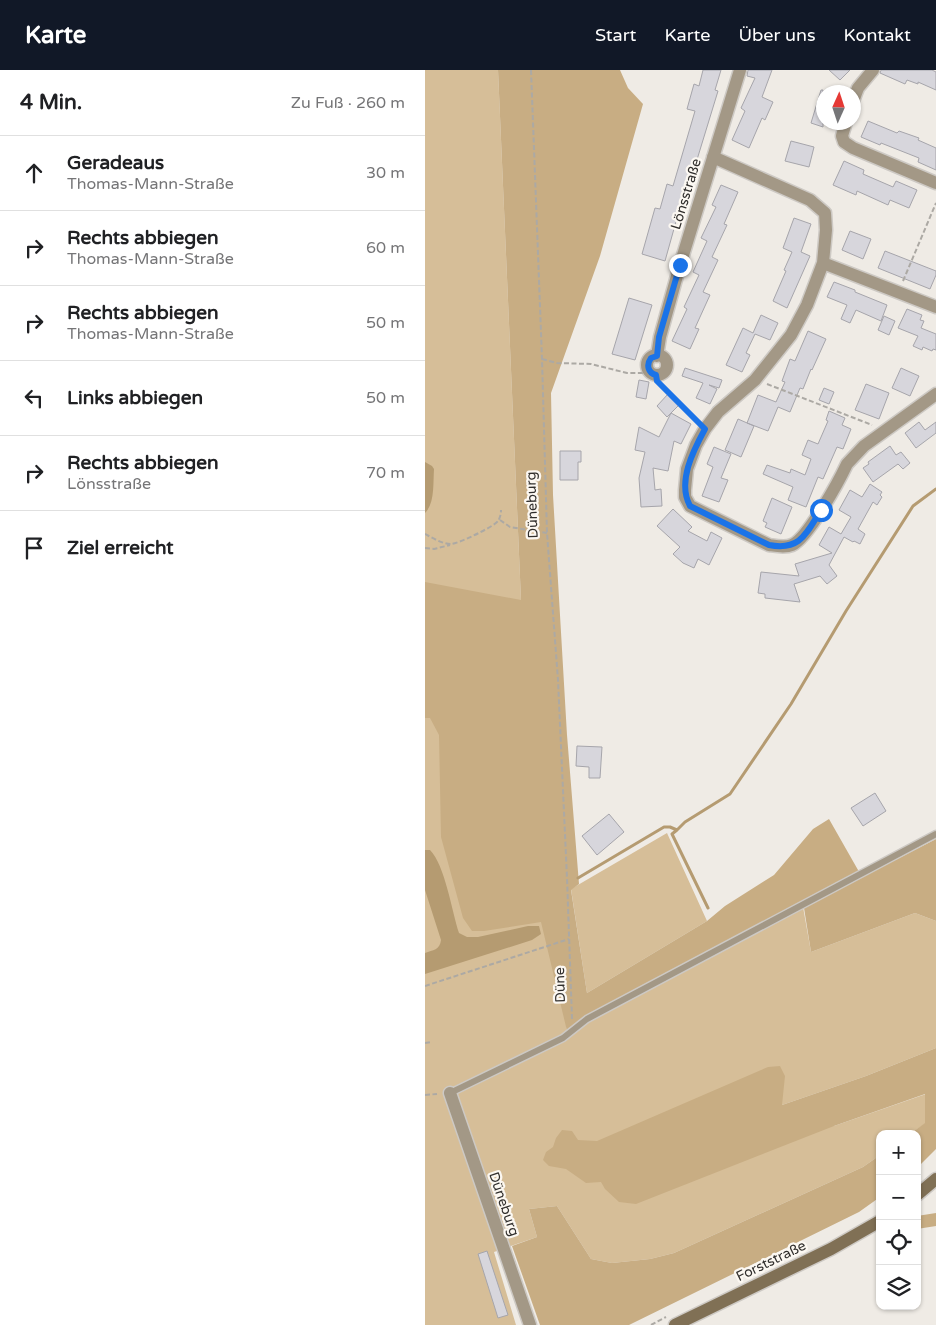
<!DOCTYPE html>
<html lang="de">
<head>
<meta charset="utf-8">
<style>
	:root { --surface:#fff; --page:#f2f2f2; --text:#202124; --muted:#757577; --line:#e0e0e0; --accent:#111827 }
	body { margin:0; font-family:"Varela Round",sans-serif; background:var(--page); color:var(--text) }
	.controls { position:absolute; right:15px; bottom:15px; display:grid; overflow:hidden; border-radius:10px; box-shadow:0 1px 4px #0004 }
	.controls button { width:45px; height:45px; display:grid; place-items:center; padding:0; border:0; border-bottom:1px solid var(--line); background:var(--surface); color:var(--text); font:25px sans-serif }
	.compass { position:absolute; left:391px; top:15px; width:45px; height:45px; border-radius:50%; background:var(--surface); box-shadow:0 1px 4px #0004; rotate:3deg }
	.stop { position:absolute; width:15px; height:15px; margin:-11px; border:4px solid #1a73e8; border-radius:50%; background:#fff }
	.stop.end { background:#1a73e8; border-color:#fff; box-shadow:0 1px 5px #0008 }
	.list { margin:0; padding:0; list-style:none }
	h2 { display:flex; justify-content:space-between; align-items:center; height:65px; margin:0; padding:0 20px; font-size:21px }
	h2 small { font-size:16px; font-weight:400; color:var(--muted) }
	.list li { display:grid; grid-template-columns:32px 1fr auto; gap:15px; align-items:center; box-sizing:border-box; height:75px; padding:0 20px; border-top:1px solid var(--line) }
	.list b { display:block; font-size:19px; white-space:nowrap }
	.list p { margin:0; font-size:16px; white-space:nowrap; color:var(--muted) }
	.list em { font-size:16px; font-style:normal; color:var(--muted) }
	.icon { flex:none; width:28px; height:28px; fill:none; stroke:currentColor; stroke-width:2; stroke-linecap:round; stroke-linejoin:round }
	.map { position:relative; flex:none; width:511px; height:1255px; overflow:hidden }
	header { display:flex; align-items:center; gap:30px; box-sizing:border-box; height:70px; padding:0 25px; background:var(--accent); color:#fff }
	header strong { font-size:24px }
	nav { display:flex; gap:28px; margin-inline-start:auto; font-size:18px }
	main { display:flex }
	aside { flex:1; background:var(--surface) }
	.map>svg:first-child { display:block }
</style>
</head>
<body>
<header>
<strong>Karte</strong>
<nav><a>Start</a><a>Karte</a><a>Über uns</a><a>Kontakt</a></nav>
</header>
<main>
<aside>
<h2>4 Min.<small>Zu Fuß · 260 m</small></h2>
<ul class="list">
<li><svg class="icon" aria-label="ahead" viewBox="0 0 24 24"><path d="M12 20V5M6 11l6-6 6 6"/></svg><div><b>Geradeaus</b><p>Thomas-Mann-Straße</p></div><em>30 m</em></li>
<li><svg class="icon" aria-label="right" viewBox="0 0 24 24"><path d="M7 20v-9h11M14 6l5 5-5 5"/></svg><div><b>Rechts abbiegen</b><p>Thomas-Mann-Straße</p></div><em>60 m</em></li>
<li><svg class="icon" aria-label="right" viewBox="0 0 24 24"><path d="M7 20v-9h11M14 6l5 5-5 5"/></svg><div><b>Rechts abbiegen</b><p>Thomas-Mann-Straße</p></div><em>50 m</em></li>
<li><svg class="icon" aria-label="left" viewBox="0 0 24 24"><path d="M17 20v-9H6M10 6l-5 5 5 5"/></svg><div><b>Links abbiegen</b></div><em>50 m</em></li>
<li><svg class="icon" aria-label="right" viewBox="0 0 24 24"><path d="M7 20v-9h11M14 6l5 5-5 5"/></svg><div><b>Rechts abbiegen</b><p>Lönsstraße</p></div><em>70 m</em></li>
<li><svg class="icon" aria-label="arrive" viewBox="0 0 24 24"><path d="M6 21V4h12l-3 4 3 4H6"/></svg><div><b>Ziel erreicht</b></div></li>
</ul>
</aside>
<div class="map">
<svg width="511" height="1255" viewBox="0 0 511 1255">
	<rect width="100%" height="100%" fill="#efebe5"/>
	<path fill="#d6be98" d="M 0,0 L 73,0 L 96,530 L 142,961 L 378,837 L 386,882 L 490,843 L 511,851 L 511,978 L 441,1006 L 357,1035 L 409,1056 L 501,1024 L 501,1053 L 485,1064 L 455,1064 L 455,1085 L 438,1097 L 249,1183 L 225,1189 L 187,1193 L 166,1189 L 132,1136 L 104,1139 L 112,1167 L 69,1182 L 91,1255 L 0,1255 Z
		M 242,763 L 282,851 L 162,923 L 146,819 Z"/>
	<path fill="#c8ad83" d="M 73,0 L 195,0 L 203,18 L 218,34 L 175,186 L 126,323 L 128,425 L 142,665 L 154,814 L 146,820 L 162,923 L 282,851 L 300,836 L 349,805 L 388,759 L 404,749 L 437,807 L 511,769 L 511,851 L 490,843 L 386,882 L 379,838 L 142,961 L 116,852 L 59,861 L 47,861 L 38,848 L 16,767 L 14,665 L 5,648 L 0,648 L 0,512 L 96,530 Z
		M 511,978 L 511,1079 L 492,1098 L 492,1064 L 485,1064 L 500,1053 L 500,1024 L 409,1056 L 211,1134 L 194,1132 L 180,1119 L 176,1112 L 161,1113 L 141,1099 L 124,1096 L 118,1090 L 121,1082 L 128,1077 L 131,1068 L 137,1060 L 147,1061 L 153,1070 L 172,1071 L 343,997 L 355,996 L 360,1006 L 357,1035 L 441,1006 Z
		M 455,1085 L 455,1127 L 434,1142 L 204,1255 L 115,1255 L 87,1176 L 112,1167 L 104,1139 L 132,1136 L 166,1189 L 187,1193 L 225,1189 L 249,1183 L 438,1097 Z
		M 511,1143 L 511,1156 L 492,1159 L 492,1146 Z"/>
	<path fill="#b59b71" d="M 0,392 L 7,396 L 9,399 C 8,413 10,433 0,443 Z
		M 0,780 L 5,780 C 20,795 27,842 34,863 L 42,867 L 53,867 L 103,856 L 114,856 L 116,864 L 107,870 L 0,904 L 0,883 C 8,880 15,880 16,870 L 0,820 Z"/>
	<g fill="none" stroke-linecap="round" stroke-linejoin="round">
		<path stroke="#b59b71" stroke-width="3" d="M 252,760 L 247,764 L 283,838
			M 153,808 L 239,757 L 245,757 L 252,760 L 260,752 L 305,724 L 366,634 L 421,541 L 488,436 L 511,419"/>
	</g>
	<path fill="#d7d6dc" stroke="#a6a5ab" d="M 278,0 L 296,0 L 290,20 L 293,21 L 267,106 L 264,105 L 240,191 L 217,184 L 230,138 L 235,139 L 242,114 L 248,116 L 270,41 L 262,39 L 269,14 L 274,16 Z
		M 323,0 L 347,0 L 337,27 L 348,32 L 340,50 L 337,48 L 324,78 L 307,70 L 320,41 L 316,38 L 330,8 L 322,6 Z
		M 404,0 L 425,0 L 415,10 Z
		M 456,0 L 507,0 L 511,2 L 511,20 L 493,12 L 493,14 L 482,10 L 480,14 L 455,3 Z
		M 396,20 L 398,20 L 398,57 L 386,53 Z
		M 443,51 L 472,63 L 474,61 L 494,68 L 493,70 L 511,78 L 511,100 L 493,92 L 494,88 L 456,73 L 455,75 L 436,67 Z
		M 366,71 L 389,77 L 384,97 L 360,91 Z
		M 419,91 L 439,100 L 438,104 L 468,117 L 471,111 L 492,120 L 484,138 L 465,130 L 463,135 L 432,121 L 431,125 L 408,115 Z
		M 296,115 L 313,122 L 299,154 L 302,155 L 287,187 L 293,190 L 278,222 L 285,225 L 270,258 L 274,259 L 265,279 L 247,271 L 262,239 L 259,237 L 274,205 L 268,202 L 282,171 L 276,168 L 291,137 L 287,135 Z
		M 369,148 L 386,154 L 376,182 L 385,186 L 362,238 L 348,231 L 361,201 L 359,200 L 367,182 L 358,178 Z
		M 425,161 L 446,169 L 438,189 L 417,180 Z
		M 460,181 L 511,201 L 511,205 L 505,219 L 453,198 Z
		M 409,212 L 430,220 L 430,222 L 462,235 L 456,251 L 431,240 L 425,253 L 416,249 L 422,235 L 402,227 Z
		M 204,228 L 227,235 L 210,290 L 187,284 Z
		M 482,239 L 497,245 L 495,250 L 499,251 L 496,258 L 511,264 L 511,280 L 508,279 L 507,281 L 498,277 L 497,280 L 488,276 L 493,266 L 473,258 Z
		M 336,245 L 353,253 L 345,270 L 330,264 L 321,283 L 325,285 L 317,302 L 301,295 L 318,258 L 328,263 Z
		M 459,246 L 470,251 L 464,265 L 453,260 Z
		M 383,261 L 401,269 L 387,300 L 386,299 L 378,319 L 375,318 L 365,342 L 353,337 L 343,361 L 322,353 L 333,325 L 351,332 L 360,312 L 357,311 L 365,289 L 370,291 Z
		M 260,298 L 297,310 L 294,318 L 284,315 L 292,319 L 285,334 L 271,328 L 278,313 L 257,306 Z
		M 476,298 L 494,306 L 485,326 L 467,318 Z
		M 214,310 L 224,312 L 221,329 L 211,327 Z
		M 441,314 L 464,323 L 454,349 L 430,340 Z
		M 399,318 L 409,322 L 404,334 L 394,330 Z
		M 243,324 L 254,335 L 242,347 L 232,336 Z
		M 404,341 L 420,348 L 417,355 L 426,359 L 418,379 L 412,377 L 398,409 L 393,407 L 381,437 L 363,430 L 368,417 L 338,404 L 342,395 L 365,403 L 366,399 L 380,405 L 386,389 L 377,385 L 383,370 L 393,374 L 403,351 L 401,350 Z
		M 246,343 L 266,354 L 256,374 L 249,371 L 243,401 L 228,398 L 230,420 L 236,419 L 237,436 L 216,437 L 214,408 L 220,382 L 210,380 L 214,357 L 234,367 Z
		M 313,349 L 329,356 L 316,387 L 300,380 Z
		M 494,352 L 500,360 L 511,352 L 511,363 L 491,378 L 480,363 Z
		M 465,376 L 471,385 L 476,382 L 485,393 L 478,399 L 473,394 L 448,412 L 438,398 L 444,394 L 443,392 Z
		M 289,377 L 306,384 L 296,408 L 303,410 L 294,432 L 277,426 L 288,397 L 282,394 Z
		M 135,381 L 156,381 L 156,392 L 153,392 L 153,410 L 135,410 Z
		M 445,414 L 457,422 L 455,425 L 457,427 L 452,435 L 448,432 L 433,459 L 440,464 L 435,474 L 429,471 L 428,472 L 419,467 L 404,495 L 412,506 L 402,514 L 395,506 L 369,514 L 375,532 L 340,528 L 340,524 L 333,523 L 336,502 L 374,506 L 370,494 L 407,483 L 394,475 L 404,457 L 416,464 L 426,447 L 414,440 L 425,420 L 437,427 Z
		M 347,428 L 367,437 L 356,464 L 340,457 L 342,453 L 338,451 Z
		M 248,439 L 267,457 L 263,461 L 282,471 L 286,462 L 297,468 L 284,495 L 273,489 L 269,498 L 258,493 L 248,484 L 255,477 L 232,456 Z
		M 152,676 L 177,677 L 175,708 L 164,708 L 164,697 L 151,696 Z
		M 450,723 L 461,741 L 438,756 L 426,738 Z
		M 184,744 L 199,762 L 172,785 L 157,766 Z
		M 62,1181 L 83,1245 L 73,1248 L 53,1184 Z"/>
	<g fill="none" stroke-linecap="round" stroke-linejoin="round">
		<defs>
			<path id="lane" d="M 25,1023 L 138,968 L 162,949 L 511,764"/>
			<path id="street" d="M 428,31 L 433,18 L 448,0
				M 421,52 L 417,66 L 419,72 L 428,78 L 511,113
				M 288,87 L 385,130 L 400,143 L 401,160 L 398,193 L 382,235 L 366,265 L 330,310 L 293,342 L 280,359 L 271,375 L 262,399 L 260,420 L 260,427 L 265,436 L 344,475 C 351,476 360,478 367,475 C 383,468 414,411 422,394 L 439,376 L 511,324
				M 398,193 L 511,237
				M222 295a10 10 0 1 1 20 0a10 10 0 1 1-20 0Z
				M 232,286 L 235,267 L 255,195 L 315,0
				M 25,1023 L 105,1255"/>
			<path id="secondary" d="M 492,1125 L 511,1109
				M 250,1255 L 406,1179 L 455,1151"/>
		</defs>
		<use href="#lane" stroke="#cdc9c4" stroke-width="9"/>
		<use href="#street" stroke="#cdc9c4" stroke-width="15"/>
		<use href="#secondary" stroke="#cdc9c4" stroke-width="15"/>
		<path stroke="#aca9a4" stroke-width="2" stroke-dasharray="5 2.5" stroke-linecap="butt" d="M 106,0 L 117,289 L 122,463 L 133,610 L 142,808 L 147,949
			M 478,211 L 511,133
			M 117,289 L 132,293 L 166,294 L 202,303 L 217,303 L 224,300
			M 231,305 L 232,311 L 272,351
			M 342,314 L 447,355
			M 75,450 L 85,457 L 122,463
			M 0,464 C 8,468 17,474 26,474 C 33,474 70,456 73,451 C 75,448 76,444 76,440
			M 0,478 L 9,479 L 25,475
			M 0,916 L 144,869
			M 0,973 L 6,972
			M 0,1025 L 12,1024
			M 226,1255 L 241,1247"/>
		<use href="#lane" stroke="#a39886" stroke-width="6"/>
		<use href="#street" stroke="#a39886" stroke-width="12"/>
		<use href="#secondary" stroke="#807055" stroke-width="12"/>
	</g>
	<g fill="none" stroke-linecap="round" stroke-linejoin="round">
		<path stroke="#1a73e8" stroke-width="6" d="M 255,195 L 234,267 L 232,286 L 226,288 C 221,295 223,303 231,305 L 232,311 L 280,359 C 268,381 252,412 265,436 L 344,475 C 375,481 381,464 396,440"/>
	</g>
	<g text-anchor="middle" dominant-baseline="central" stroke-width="4.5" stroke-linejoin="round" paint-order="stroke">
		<g font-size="14" fill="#312f2d" stroke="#fcf8f2">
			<text transform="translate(261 124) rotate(-73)">Lönsstraße</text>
			<text transform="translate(107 435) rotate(-92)">Düneburg</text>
			<text transform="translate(135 915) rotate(-92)">Düne</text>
			<text transform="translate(79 1134) rotate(71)">Düneburg</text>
			<text transform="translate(346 1191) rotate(-26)">Forststraße</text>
		</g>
	</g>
</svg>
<div class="controls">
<button>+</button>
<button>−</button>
<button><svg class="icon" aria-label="locate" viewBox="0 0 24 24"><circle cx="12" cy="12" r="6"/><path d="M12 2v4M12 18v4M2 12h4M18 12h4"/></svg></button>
<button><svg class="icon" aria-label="layers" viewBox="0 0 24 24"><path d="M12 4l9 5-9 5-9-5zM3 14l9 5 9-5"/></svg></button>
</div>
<svg class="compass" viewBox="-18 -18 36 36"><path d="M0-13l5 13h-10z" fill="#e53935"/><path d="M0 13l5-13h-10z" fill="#757577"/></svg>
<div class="stop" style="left:396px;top:440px"></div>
<div class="stop end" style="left:255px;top:195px"></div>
</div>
</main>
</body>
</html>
